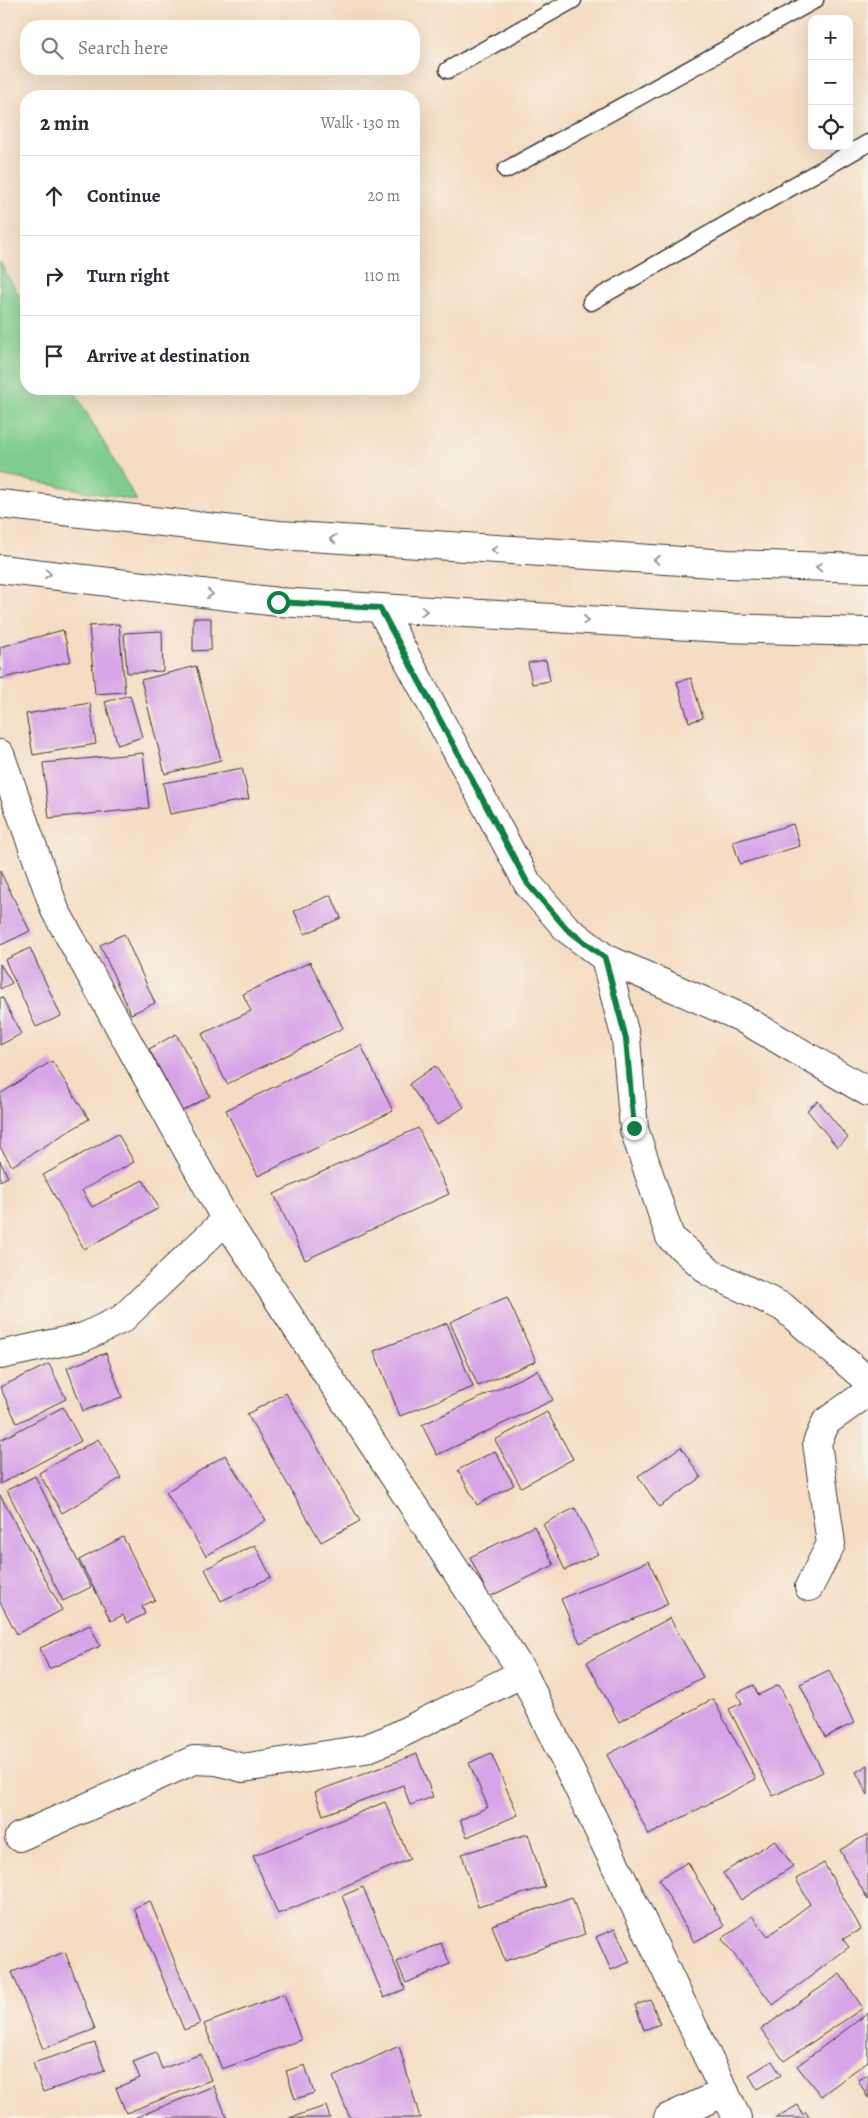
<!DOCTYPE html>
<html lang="en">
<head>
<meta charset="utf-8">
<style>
	:root { --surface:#fff; --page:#f7f7f7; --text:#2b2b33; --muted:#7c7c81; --line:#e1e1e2 }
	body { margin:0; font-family:Alegreya,serif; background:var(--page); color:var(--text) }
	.controls { position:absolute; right:15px; top:15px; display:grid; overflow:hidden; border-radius:10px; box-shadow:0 5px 20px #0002 }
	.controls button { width:45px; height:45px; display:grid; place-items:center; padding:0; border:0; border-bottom:1px solid var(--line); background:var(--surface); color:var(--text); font:25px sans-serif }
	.stop { position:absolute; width:15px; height:15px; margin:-11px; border:4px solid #0b8043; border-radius:50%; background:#fff }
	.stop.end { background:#0b8043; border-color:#fff; box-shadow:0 1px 5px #0008 }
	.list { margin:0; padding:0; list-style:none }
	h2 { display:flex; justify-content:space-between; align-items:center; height:65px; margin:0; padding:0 20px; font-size:21px }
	h2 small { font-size:16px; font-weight:400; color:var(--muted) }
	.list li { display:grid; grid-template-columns:32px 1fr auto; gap:15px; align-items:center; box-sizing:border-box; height:80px; padding:0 20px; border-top:1px solid var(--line) }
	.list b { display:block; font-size:19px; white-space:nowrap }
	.list em { font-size:16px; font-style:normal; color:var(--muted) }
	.icon { flex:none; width:28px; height:28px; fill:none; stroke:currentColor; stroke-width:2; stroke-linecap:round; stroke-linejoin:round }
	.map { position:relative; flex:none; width:868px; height:2118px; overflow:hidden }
	.search { position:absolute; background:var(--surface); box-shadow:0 5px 20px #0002; left:20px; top:20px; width:400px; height:55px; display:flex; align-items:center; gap:12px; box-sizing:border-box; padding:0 18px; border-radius:20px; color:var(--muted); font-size:19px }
	.panel { position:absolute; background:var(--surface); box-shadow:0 5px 20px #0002; left:20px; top:90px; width:400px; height:305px; border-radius:20px }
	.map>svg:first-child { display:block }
</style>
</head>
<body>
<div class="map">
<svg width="868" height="2118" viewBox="0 0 868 2118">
	<rect width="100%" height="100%" fill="#f7f3e8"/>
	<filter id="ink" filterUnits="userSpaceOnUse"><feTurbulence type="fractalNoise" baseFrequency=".02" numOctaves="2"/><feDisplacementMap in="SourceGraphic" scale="10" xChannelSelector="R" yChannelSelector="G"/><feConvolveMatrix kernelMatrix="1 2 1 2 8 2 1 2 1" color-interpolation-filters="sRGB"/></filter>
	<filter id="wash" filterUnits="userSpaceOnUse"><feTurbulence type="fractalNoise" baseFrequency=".0096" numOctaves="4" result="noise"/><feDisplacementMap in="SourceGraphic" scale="20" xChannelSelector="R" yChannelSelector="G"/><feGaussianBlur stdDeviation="1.12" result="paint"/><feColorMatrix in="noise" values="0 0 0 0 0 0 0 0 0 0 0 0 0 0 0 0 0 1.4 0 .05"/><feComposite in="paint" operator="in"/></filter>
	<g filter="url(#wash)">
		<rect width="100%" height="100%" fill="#f4ddc2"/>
		<path fill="#7fcd8c" stroke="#4e7454" d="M 0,262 L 26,308 L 26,389 L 73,389 L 137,501 L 0,475 Z"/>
		<g id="blocks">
			<path fill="#d8a4e7" d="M 193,618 L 211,618 L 211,650 L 193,651 Z
				M 119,624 L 125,692 L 95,694 L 89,626 Z
				M 63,630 L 71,661 L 0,679 L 0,647 Z
				M 162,631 L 163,671 L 127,673 L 124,633 Z
				M 546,660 L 550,681 L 532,684 L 528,663 Z
				M 196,666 L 221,760 L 165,774 L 141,680 Z
				M 691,678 L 703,718 L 689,722 L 677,682 Z
				M 130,695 L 142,737 L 118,745 L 105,702 Z
				M 90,703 L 96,744 L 33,755 L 26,714 Z
				M 143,753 L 149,808 L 49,818 L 43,763 Z
				M 242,768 L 249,799 L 170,814 L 163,783 Z
				M 793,824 L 800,846 L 740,864 L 733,842 Z
				M 0,871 L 30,931 L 1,945 L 0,943 Z
				M 331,895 L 341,918 L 305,934 L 294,911 Z
				M 124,934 L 155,1003 L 131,1014 L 100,945 Z
				M 30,948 L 61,1016 L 36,1027 L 5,960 Z
				M 310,962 L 343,1028 L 227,1084 L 202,1034 L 251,1011 L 243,994 Z
				M 0,964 L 12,983 L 0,989 Z
				M 2,997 L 21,1034 L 0,1045 L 0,998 Z
				M 176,1034 L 210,1096 L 182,1111 L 149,1049 Z
				M 361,1045 L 393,1111 L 258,1176 L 226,1110 Z
				M 52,1061 L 89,1119 L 12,1166 L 0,1147 L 0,1094 Z
				M 435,1066 L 464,1107 L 437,1125 L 409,1084 Z
				M 818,1101 L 848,1138 L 837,1147 L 807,1110 Z
				M 418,1128 L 449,1194 L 305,1260 L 274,1194 Z
				M 118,1134 L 134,1162 L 82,1190 L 92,1207 L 143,1180 L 159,1208 L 84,1249 L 43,1175 Z
				M 0,1161 L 8,1177 L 0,1181 Z
				M 507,1297 L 536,1361 L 478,1386 L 450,1322 Z
				M 447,1323 L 473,1387 L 400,1416 L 374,1351 Z
				M 106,1353 L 122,1397 L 83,1411 L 67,1368 Z
				M 49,1364 L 66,1399 L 17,1423 L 0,1387 Z
				M 538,1370 L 553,1400 L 437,1455 L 422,1425 Z
				M 286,1393 L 360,1521 L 321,1542 L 247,1414 Z
				M 63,1407 L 81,1441 L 0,1484 L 0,1440 Z
				M 547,1412 L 573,1459 L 521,1487 L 495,1440 Z
				M 98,1439 L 121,1478 L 62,1513 L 39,1473 Z
				M 681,1447 L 701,1478 L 659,1507 L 638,1476 Z
				M 495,1451 L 514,1485 L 477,1505 L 458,1470 Z
				M 225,1455 L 266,1520 L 206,1556 L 166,1492 Z
				M 35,1476 L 91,1587 L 63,1601 L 7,1490 Z
				M 0,1495 L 62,1610 L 17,1634 L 0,1602 Z
				M 575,1508 L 598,1554 L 565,1570 L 543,1524 Z
				M 534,1526 L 554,1565 L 489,1597 L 470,1557 Z
				M 123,1537 L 155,1600 L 142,1606 L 145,1614 L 127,1623 L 123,1615 L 111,1621 L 79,1560 Z
				M 255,1545 L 271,1577 L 221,1601 L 205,1569 Z
				M 649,1561 L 668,1604 L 580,1643 L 561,1599 Z
				M 670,1618 L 703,1677 L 619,1722 L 587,1662 Z
				M 90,1625 L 100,1646 L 49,1669 L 40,1648 Z
				M 829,1670 L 854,1723 L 825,1737 L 800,1684 Z
				M 754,1685 L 758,1695 L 779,1685 L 823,1772 L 773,1796 L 729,1709 L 742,1703 L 737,1693 Z
				M 713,1699 L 756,1779 L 649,1835 L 607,1755 Z
				M 491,1753 L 518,1815 L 467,1837 L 460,1820 L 488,1807 L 469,1763 Z
				M 417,1754 L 433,1797 L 410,1805 L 403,1785 L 323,1815 L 315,1792 Z
				M 868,1765 L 868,1795 L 856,1772 Z
				M 385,1802 L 410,1859 L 278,1914 L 253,1856 Z
				M 528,1834 L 545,1887 L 478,1907 L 462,1854 Z
				M 868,1834 L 868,1900 L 840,1850 Z
				M 775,1840 L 793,1866 L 741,1900 L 723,1873 Z
				M 688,1862 L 724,1926 L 694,1942 L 659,1879 Z
				M 824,1863 L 861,1929 L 843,1939 L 849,1947 L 773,2005 L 722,1939 L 752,1916 L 768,1936 L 810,1904 L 796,1879 Z
				M 363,1887 L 405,1989 L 384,1998 L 342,1896 Z
				M 572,1897 L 585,1934 L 505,1961 L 492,1925 Z
				M 150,1901 L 200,2024 L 184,2030 L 134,1908 Z
				M 615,1929 L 630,1962 L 611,1970 L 596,1937 Z
				M 441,1943 L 450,1964 L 406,1983 L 397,1962 Z
				M 65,1952 L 95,2029 L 43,2049 L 12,1972 Z
				M 840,1974 L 863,2008 L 784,2061 L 761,2029 Z
				M 284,1994 L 301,2040 L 222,2069 L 204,2024 Z
				M 651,2000 L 660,2024 L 644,2030 L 635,2005 Z
				M 868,2013 L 868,2061 L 821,2096 L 797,2066 Z
				M 95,2043 L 105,2071 L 43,2092 L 33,2063 Z
				M 399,2046 L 420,2118 L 350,2118 L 333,2077 Z
				M 156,2053 L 162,2069 L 201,2054 L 211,2080 L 126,2113 L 116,2088 L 140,2078 L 133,2062 Z
				M 772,2061 L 781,2075 L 757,2089 L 749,2075 Z
				M 305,2065 L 314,2093 L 295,2099 L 286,2071 Z
				M 868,2074 L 868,2098 L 858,2080 Z
				M 214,2086 L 227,2118 L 134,2118 Z
				M 798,2105 L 803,2115 L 806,2112 L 809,2118 L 775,2118 Z
				M 326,2106 L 330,2118 L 289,2118 Z"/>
		</g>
	</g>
	<g filter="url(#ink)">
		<use href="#blocks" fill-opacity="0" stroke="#3c3935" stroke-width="1"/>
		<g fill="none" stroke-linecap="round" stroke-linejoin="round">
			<defs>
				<path id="lane" d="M 448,70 L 573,0
					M 506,170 L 815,0
					M 591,302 L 868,143"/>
				<path id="street" d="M 380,608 L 528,884 L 567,929 L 605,958 L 740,1017 L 868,1092
					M 0,754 L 55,910 L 226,1220 L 523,1673 L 737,2118
					M 605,958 L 626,1039 L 634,1129 L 670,1237 L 711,1273 L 783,1307 L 868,1381
					M 0,1355 L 84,1337 L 122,1319 L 226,1220
					M 809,1587 L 831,1544 L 817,1443 L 826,1422 L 868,1392
					M 19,1837 L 194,1760 L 217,1761 L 243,1768 L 365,1749 L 390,1739 L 523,1673
					M 668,2118 L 725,2092"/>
				<path id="secondary" d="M 0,504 L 279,535 L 728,564 L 868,568
					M 0,569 L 278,602 L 723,628 L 868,632"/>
			</defs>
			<use href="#lane" stroke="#3c3935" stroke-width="19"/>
			<use href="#street" stroke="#3c3935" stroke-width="30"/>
			<use href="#secondary" stroke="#3c3935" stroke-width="30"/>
			<use href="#lane" stroke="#fff" stroke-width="16"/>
			<use href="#street" stroke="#fff" stroke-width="28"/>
			<use href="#secondary" stroke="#fff" stroke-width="28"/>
		</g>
		<defs><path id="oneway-chevron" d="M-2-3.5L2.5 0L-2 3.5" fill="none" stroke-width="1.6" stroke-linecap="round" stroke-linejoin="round" transform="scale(1.25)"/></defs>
		<g stroke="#999">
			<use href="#oneway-chevron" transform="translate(333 539) rotate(-176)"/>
			<use href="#oneway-chevron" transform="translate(495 550) rotate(-176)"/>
			<use href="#oneway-chevron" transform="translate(657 560) rotate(-176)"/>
			<use href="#oneway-chevron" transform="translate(819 567) rotate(-178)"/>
			<use href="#oneway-chevron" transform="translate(48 574) rotate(7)"/>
			<use href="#oneway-chevron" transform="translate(210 594) rotate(7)"/>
			<use href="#oneway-chevron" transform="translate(424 611) rotate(3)"/>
			<use href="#oneway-chevron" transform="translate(586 620) rotate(3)"/>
		</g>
	</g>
	<g fill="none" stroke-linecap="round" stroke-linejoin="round" filter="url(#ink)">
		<path stroke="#0b8043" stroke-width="6" d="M 278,602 L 380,608 L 528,884 L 567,929 L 605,958 L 626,1039 L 634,1128"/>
	</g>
</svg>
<div class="controls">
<button>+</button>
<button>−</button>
<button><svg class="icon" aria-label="locate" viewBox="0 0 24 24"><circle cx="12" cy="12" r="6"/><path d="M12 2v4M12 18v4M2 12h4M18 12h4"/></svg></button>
</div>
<div class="stop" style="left:278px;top:602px"></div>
<div class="stop end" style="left:634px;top:1128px"></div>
<div class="search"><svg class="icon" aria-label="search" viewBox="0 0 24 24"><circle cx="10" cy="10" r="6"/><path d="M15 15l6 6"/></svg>Search here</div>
<section class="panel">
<h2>2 min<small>Walk · 130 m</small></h2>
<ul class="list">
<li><svg class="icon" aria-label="ahead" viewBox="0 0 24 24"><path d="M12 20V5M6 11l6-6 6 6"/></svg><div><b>Continue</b></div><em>20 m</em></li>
<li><svg class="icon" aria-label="right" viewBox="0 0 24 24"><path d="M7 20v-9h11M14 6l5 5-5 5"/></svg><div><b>Turn right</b></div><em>110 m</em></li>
<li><svg class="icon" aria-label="arrive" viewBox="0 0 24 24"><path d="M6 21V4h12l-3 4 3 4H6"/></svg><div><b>Arrive at destination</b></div></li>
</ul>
</section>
</div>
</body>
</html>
